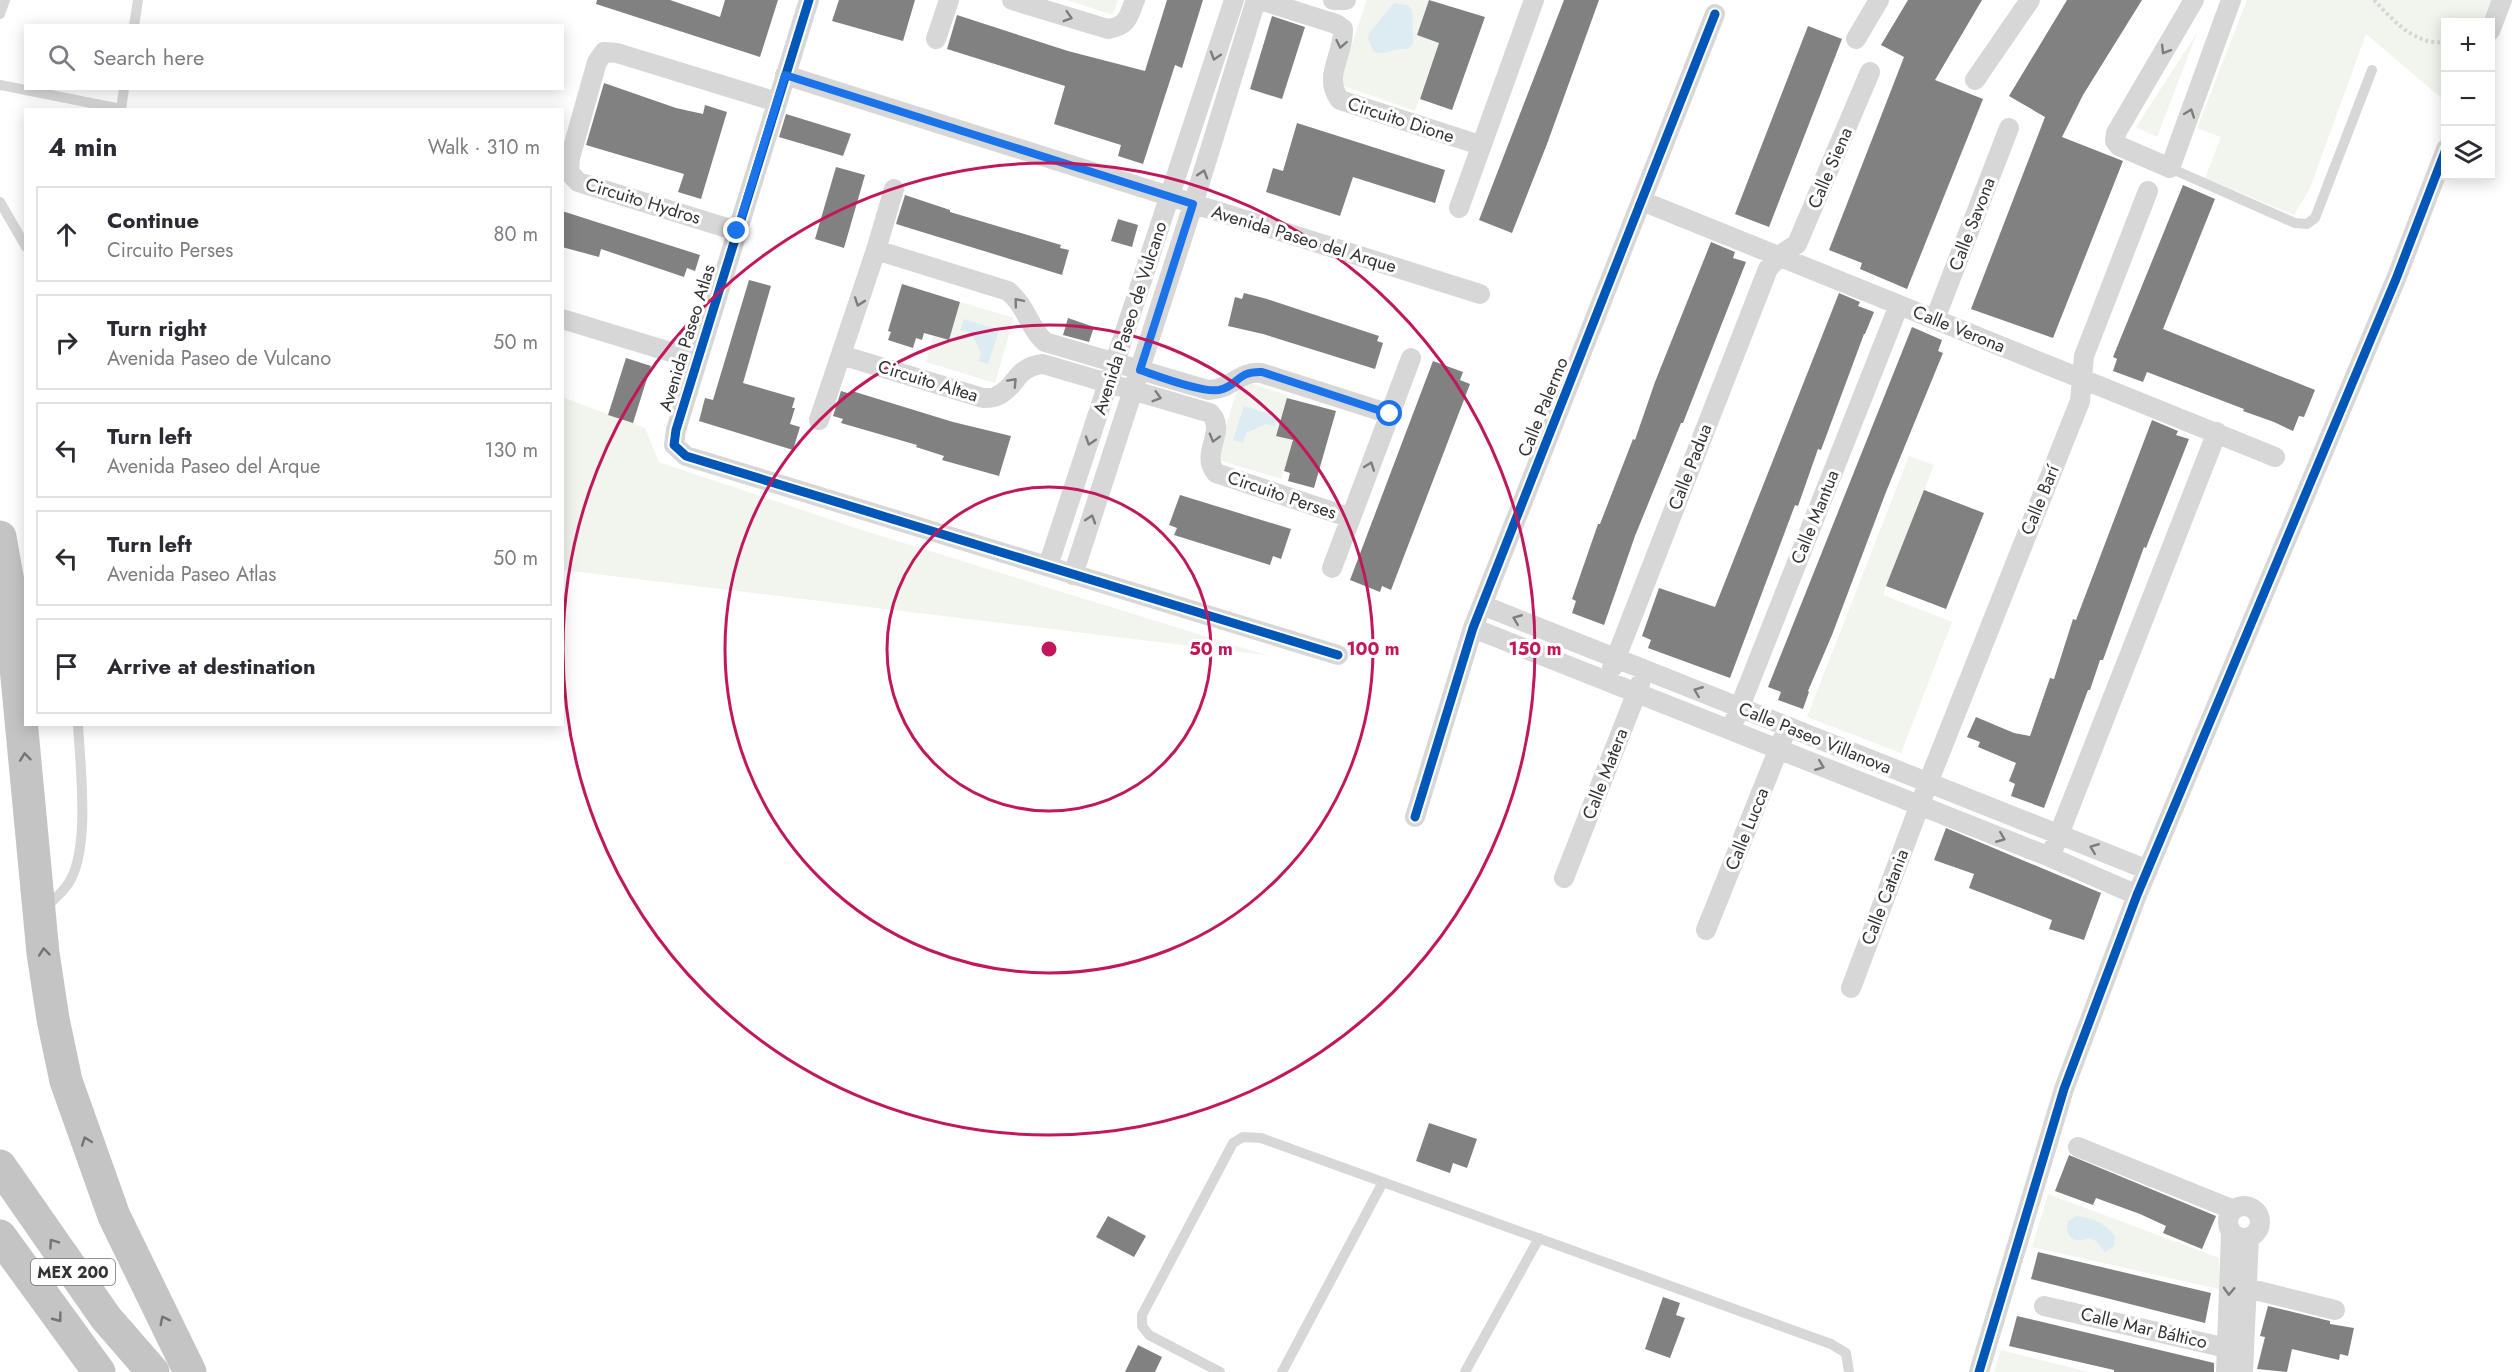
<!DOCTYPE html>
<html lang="en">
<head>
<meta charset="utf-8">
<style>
	:root { --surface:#fff; --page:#f2f2f3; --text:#2b2b33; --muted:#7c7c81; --line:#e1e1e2 }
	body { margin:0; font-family:Jost,sans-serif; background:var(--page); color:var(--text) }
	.controls { position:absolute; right:18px; top:18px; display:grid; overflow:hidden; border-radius:0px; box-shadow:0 3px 15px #0003 }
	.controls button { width:54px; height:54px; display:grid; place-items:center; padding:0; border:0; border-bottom:2px solid var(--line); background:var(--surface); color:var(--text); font:30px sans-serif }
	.stop { position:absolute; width:18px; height:18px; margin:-14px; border:4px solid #1a73e8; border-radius:50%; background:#fff }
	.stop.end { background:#1a73e8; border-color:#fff; box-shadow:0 2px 6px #0008 }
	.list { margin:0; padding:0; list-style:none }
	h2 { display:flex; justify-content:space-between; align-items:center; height:78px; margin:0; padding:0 24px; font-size:26px }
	h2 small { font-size:20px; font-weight:400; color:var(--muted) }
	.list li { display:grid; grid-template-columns:39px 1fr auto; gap:18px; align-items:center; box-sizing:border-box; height:96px; margin:0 12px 12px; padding:0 12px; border:2px solid var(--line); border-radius:0px }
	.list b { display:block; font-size:22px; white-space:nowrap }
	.list p { margin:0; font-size:20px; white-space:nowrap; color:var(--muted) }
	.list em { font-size:20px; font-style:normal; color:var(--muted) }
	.icon { flex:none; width:33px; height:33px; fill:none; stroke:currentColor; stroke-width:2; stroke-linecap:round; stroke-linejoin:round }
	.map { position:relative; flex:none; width:2513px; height:1372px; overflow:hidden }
	.search { position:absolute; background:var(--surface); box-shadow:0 3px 15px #0003; left:24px; top:24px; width:540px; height:66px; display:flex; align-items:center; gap:15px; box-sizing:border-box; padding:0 21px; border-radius:0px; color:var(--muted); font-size:22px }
	.panel { position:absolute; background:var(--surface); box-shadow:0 3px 15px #0003; left:24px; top:108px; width:540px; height:618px; border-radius:0px }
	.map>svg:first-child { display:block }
</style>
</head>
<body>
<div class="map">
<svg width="2513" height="1372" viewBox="0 0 2513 1372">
	<rect width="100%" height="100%" fill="#fff"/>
	<path fill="#f1f5ed" d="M 1067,0 L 1118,0 L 1113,15 Z
		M 1367,0 L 1429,0 L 1417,35 L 1439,43 L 1415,111 L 1338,84 Z
		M 2247,0 L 2491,0 L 2482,22 L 2446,22 L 2445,101 L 2366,34 L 2310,188 L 2294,215 L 2205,178 L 2221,137 L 2197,128 Z
		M 2197,33 L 2157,137 L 2136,127 Z
		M 960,302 L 1014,318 L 995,383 L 926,362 L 933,336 L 949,340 Z
		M 1240,380 L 1288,395 L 1276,435 L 1299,443 L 1291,448 L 1281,479 L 1216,459 Z
		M 562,397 L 645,428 L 659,462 L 862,530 L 1266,655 L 563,570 Z
		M 1909,456 L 1934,465 L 1883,595 L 1952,622 L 1901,753 L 1807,717 Z
		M 2048,1194 L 2219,1258 L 2219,1289 L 2032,1247 Z
		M 2001,1350 L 2089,1372 L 1994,1372 Z"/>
	<path fill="#ddebf3" d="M 1394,3 L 1407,5 L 1412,10 L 1413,44 L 1407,49 C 1395,47 1385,56 1374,52 L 1368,39 L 1370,32 Z
		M 964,319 L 999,330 L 988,364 L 979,361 L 981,352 L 971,333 L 960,330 Z
		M 1244,406 L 1278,417 L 1275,426 L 1266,424 L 1246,433 L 1243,443 L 1233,440 Z
		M 2077,1216 C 2094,1218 2104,1223 2115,1236 L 2114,1246 L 2105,1252 L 2096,1241 L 2088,1238 C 2074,1245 2064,1236 2068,1221 Z"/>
	<path fill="#818181" d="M 597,0 L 670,0 L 720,17 L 725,0 L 778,0 L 760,57 L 596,4 Z
		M 839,0 L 915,0 L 903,41 L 832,21 Z
		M 1167,0 L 1203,0 L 1182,68 L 1175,65 L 1143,164 L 1118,156 L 1121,145 L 1054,124 L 1065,86 L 947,49 L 957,15 L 1068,51 L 1145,71 Z
		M 1429,0 L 1485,17 L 1452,110 L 1420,99 L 1439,43 L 1417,35 Z
		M 1564,0 L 1599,0 L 1547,144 L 1512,233 L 1479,220 Z
		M 1908,0 L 1982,0 L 1935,80 L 1983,99 L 1907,289 L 1860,269 L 1862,263 L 1829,250 L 1904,57 L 1881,45 Z
		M 2067,0 L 2142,0 L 2083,95 L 2062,137 L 2123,161 L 2053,338 L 1971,309 L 2045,117 L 2009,96 Z
		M 1272,16 L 1305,27 L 1282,99 L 1250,89 Z
		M 1808,26 L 1842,39 L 1769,227 L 1735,214 Z
		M 604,83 L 676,108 L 703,114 L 705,105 L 727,112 L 701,199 L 678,192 L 684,174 L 586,145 Z
		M 786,114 L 851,134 L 843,156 L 779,137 Z
		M 1297,123 L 1445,170 L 1435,203 L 1353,177 L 1340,216 L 1266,192 L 1273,168 L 1283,171 Z
		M 836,167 L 865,175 L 844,248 L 815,239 Z
		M 2183,185 L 2215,199 L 2163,329 L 2315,390 L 2304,417 L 2299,416 L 2293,431 L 2274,422 L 2243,411 L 2244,409 L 2147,372 L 2143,382 L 2113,371 L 2117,359 L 2113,357 Z
		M 905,195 L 950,210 L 950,212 L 1061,245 L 1060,248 L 1069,250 L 1062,275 L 896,224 Z
		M 562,211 L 700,255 L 695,271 L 687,268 L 684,277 L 601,249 L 599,257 L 562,247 Z
		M 1118,219 L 1138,225 L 1132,247 L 1111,241 Z
		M 1711,242 L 1735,252 L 1733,258 L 1746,262 L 1683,423 L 1681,423 L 1635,536 L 1604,625 L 1572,613 L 1576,601 L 1572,599 L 1598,524 L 1600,524 L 1633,439 L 1635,440 L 1655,382 Z
		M 749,280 L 771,286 L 743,383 L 795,398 L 792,408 L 795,408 L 790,424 L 800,427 L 793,450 L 699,421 L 705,398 L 713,400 Z
		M 902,284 L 960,302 L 949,340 L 924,333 L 922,340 L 916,338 L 913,348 L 888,340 L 891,332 L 888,331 Z
		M 1244,293 L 1267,299 L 1379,336 L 1377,341 L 1383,343 L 1375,369 L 1263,334 L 1228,326 L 1235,297 L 1242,299 Z
		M 1839,293 L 1860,302 L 1858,306 L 1874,312 L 1865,334 L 1864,334 L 1821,450 L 1818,449 L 1798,506 L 1795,505 L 1730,678 L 1648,648 L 1651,640 L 1642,636 L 1659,588 L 1715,607 Z
		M 1068,318 L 1094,327 L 1089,342 L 1063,335 Z
		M 1912,327 L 1942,340 L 1938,351 L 1943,353 L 1886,492 L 1832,635 L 1808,691 L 1809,692 L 1803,709 L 1778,700 L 1781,692 L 1768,687 Z
		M 626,358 L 651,366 L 633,423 L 608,415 Z
		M 1433,361 L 1463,372 L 1460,380 L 1470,384 L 1391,590 L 1382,586 L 1380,592 L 1350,580 Z
		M 841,391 L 851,394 L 852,391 L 953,422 L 1011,436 L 999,476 L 942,460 L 944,456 L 916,447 L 917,445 L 841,423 L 843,419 L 833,416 Z
		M 1287,398 L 1336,411 L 1314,488 L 1288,481 L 1290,473 L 1284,471 L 1293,440 L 1276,436 Z
		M 2152,420 L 2178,431 L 2176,435 L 2189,439 L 2146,548 L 2144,547 L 2103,660 L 2100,660 L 2090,690 L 2088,690 L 2044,808 L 2011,796 L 2015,784 L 2009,781 L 2016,763 L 1978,747 L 1980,742 L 1967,737 L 1976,717 L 2014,733 L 2030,736 L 2050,678 L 2054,679 L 2073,619 L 2076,620 Z
		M 1924,490 L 1984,513 L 1946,609 L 1886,586 Z
		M 1180,495 L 1291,529 L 1281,559 L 1273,556 L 1270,565 L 1174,535 L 1177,528 L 1169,525 Z
		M 1946,828 L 2101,893 L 2084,940 L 2049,929 L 2052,920 L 1969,888 L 1974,874 L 1934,860 Z
		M 1429,1123 L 1477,1139 L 1467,1168 L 1453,1163 L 1450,1173 L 1416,1161 Z
		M 2069,1155 L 2216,1216 L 2202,1249 L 2163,1233 L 2166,1226 L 2140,1214 L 2096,1198 L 2093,1205 L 2055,1191 Z
		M 1108,1216 L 1146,1236 L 1134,1257 L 1096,1237 Z
		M 2038,1252 L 2211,1293 L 2205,1323 L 2031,1279 Z
		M 1663,1297 L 1680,1303 L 1676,1315 L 1685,1318 L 1670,1358 L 1645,1349 Z
		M 2268,1306 L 2330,1321 L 2330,1324 L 2354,1328 L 2348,1356 L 2340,1354 L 2339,1360 L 2292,1349 L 2287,1372 L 2257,1369 L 2265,1337 L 2260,1336 Z
		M 2017,1316 L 2214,1363 L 2214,1372 L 2114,1372 L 2114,1370 L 2009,1346 Z
		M 1138,1345 L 1162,1357 L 1155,1372 L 1125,1372 Z"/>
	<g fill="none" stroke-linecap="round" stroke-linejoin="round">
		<path stroke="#d6d6d6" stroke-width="4" stroke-dasharray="3 3" stroke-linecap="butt" d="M 2374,0 C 2393,20 2415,46 2446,42"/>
		<path stroke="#d7d7d7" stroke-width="10" d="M 0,14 L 5,0
			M 134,26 L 138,0
			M 0,85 L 121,109
			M 121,110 L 124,88
			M 2170,168 L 2295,223 L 2307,224 L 2315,218 L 2372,70
			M 0,202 L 26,247
			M 45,908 C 53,900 62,893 68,884 C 91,851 80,765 78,724
			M 1220,1372 L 1149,1335 L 1142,1326 L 1142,1315 L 1233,1143 L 1243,1137 L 1261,1138 L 1831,1344 L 1846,1353 L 1849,1372
			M 1282,1372 L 1383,1182
			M 1465,1372 L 1539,1238"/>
		<path stroke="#d7d7d7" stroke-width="20" d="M 809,0 L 676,430 L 674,445 L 686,456 L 1338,655
			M 1012,0 L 1108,29 C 1128,26 1128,17 1135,0
			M 1260,0 L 1336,24 L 1343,29 C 1344,56 1322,76 1340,100 L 1480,145
			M 1333,0 L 1346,0
			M 2194,0 L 2116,133 L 2115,141 L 2119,146 L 2170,168 L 2231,0
			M 2490,31 L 2502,0
			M 936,39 L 949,0
			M 1856,39 L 1879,0
			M 785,75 L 1480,294
			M 1975,80 L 2030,0
			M 1642,201 L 2275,457
			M 1459,208 L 1534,0
			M 737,231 L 578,182 L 569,172 L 570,158 L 597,62 L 604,52 L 617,53 L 777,102
			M 876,250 L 1008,291 C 1028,308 1028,327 1045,342 L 1208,390 C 1234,389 1237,371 1261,373 L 1390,414
			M 562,319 L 697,360
			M 1935,319 L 2009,128
			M 841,355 L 983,398 C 987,398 994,398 997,396 C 1018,386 1015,367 1043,364 L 1210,413 C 1228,431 1199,453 1216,473 L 1351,518
			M 819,420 L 876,250 L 894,189
			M 1048,566 L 1234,0
			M 1332,568 L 1411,358
			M 1073,575 L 1193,205 L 1256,0
			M 1482,605 L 2148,870
			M 1473,628 L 2050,857 L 2137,895
			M 1612,668 L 1768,269 L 1780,255 L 1797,244 L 1870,72
			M 1735,719 L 1899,305
			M 1415,817 L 1473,628 L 1715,14
			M 2054,847 L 2217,432
			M 1564,878 L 1640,684
			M 1706,930 L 1783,738
			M 1851,988 L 1928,783 L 2080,401 L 2084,356 L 2148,191
			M 2078,1147 L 2234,1210
			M2228 1222a16 16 0 1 1 32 0a16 16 0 1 1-32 0Z
			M 2247,1288 L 2335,1310
			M 2044,1306 L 2244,1352
			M 1979,1372 L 2064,1089 L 2137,895 L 2396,279 L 2446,149
			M 2226,1372 L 2231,1233
			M 2243,1372 L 2249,1238"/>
		<path stroke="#c4c4c4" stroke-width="33" d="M 0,537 L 8,582 L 43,953 L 53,1019 L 66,1081 L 114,1216 L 190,1372
			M 0,1166 L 106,1318 L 153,1372
			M 0,1236 L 99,1372"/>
		<defs>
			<path id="cycleway" d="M 809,0 L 676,430 L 674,445 L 686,456 L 1338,655
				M 1415,817 L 1473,628 L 1715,14
				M 1979,1372 L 2064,1089 L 2137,895 L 2396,279 L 2446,149"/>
		</defs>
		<use href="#cycleway" stroke="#fff" stroke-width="13"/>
		<use href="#cycleway" stroke="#0057b8" stroke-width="9"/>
	</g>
	<defs><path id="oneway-chevron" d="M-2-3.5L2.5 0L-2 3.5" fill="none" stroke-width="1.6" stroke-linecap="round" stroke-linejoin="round" transform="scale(1.5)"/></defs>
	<g stroke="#7d7d7d">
		<use href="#oneway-chevron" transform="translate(1068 17) rotate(17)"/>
		<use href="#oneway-chevron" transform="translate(1341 44) rotate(101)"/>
		<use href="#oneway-chevron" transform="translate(2165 50) rotate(121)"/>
		<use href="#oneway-chevron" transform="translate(1215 56) rotate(108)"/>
		<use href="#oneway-chevron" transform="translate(2190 113) rotate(-70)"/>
		<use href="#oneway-chevron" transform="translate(1203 174) rotate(-73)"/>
		<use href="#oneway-chevron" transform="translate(859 302) rotate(109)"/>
		<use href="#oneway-chevron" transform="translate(1018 302) rotate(-130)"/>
		<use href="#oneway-chevron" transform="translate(1013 382) rotate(-47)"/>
		<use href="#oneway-chevron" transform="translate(1157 397) rotate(16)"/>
		<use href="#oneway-chevron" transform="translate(1214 438) rotate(106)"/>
		<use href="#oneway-chevron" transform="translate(1090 441) rotate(108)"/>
		<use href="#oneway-chevron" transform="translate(1370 466) rotate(-70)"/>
		<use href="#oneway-chevron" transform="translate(1091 519) rotate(-72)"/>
		<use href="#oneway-chevron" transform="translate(1517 619) rotate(-158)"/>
		<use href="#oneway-chevron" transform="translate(1698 691) rotate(-158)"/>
		<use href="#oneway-chevron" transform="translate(1820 766) rotate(22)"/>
		<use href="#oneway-chevron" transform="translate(2001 838) rotate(22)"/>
		<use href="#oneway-chevron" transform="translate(2094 848) rotate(-158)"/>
		<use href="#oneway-chevron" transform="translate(2229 1291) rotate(92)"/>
	</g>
	<g stroke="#747474">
		<use href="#oneway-chevron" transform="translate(25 757) rotate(-96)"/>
		<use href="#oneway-chevron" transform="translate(44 952) rotate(-96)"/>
		<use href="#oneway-chevron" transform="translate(86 1141) rotate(-110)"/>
		<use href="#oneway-chevron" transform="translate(53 1243) rotate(-125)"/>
		<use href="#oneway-chevron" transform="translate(58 1318) rotate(53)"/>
		<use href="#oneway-chevron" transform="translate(164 1320) rotate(-117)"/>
	</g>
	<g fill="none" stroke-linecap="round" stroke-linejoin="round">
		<path stroke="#1a73e8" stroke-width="8" d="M 737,231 L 785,75 L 1193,204 L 1140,370 C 1158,376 1202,393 1219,390 C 1239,386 1236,371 1262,372 L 1390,414"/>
	</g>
	<g fill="none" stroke="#c2185b" stroke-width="3">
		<circle cx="1049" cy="649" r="162"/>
		<circle cx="1049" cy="649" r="324"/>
		<circle cx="1049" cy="649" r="486"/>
	</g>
	<g text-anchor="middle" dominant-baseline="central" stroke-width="6" stroke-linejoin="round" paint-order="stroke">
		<rect fill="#fff" stroke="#707070" stroke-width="1.5" x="31" y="1259" width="84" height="26" rx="4.5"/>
		<g font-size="16" font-weight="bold" fill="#333">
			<text x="73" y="1272">MEX 200</text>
		</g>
		<g font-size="18" fill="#333" stroke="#fff">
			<text transform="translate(1401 120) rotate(18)">Circuito Dione</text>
			<text transform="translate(1830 168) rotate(-67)">Calle Siena</text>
			<text transform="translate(643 201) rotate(17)">Circuito Hydros</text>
			<text transform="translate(1972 224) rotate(-69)">Calle Savona</text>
			<text transform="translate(1304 239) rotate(17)">Avenida Paseo del Arque</text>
			<text transform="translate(1130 318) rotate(-72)">Avenida Paseo de Vulcano</text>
			<text transform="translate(1959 329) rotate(22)">Calle Verona</text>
			<text transform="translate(687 338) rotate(-73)">Avenida Paseo Atlas</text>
			<text transform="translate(928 381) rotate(17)">Circuito Altea</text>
			<text transform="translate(1543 407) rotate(-68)">Calle Palermo</text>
			<text transform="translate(1690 467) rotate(-69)">Calle Padua</text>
			<text transform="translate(1282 495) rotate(19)">Circuito Perses</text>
			<text transform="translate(2040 500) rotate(-68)">Calle Barí</text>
			<text transform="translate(1815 517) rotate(-68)">Calle Mantua</text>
			<text transform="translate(1815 738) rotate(22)">Calle Paseo Villanova</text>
			<text transform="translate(1605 774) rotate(-69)">Calle Matera</text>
			<text transform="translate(1747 829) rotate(-68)">Calle Lucca</text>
			<text transform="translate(1885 897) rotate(-69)">Calle Catania</text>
			<text transform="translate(2144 1328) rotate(13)">Calle Mar Báltico</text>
		</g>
	</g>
	<circle cx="1049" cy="649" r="9" fill="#c2185b" stroke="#fff" stroke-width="3"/>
	<g font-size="18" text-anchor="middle" font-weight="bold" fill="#c2185b" stroke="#fff" stroke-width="6" stroke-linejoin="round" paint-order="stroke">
		<text x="1211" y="655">50 m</text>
		<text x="1373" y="655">100 m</text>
		<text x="1535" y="655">150 m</text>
	</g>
</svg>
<div class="controls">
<button>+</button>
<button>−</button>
<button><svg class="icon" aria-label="layers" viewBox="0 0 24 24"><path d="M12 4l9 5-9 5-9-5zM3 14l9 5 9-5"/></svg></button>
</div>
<div class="stop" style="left:1390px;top:414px"></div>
<div class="stop end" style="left:737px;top:231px"></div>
<div class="search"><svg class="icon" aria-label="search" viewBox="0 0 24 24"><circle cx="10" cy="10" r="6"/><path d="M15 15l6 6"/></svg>Search here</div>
<section class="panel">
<h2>4 min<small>Walk · 310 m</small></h2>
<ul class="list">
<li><svg class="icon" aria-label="ahead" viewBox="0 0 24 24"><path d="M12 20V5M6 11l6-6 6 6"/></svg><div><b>Continue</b><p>Circuito Perses</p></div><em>80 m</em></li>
<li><svg class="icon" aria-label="right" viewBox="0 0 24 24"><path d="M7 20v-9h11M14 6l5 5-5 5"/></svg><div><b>Turn right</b><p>Avenida Paseo de Vulcano</p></div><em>50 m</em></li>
<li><svg class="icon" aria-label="left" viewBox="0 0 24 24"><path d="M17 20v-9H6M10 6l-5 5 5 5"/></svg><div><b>Turn left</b><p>Avenida Paseo del Arque</p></div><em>130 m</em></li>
<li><svg class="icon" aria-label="left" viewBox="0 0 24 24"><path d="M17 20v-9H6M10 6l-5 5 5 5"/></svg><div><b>Turn left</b><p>Avenida Paseo Atlas</p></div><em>50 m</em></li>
<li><svg class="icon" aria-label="arrive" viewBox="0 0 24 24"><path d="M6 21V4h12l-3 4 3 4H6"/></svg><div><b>Arrive at destination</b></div></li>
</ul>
</section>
</div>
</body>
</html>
